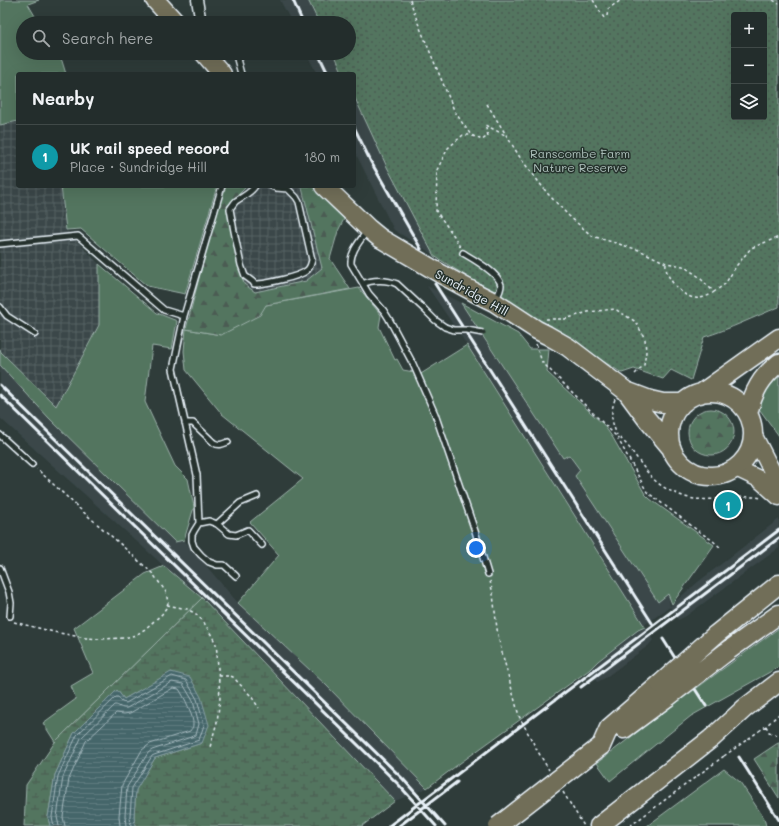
<!DOCTYPE html>
<html lang="en">
<head>
<meta charset="utf-8">
<style>
	:root { --surface:#232d2c; --page:#2b3534; --text:#f1f3f6; --muted:#a3a8a9; --line:#404948; --accent:#ff9aa2 }
	body { margin:0; font-family:Mali,sans-serif; background:var(--page); color:var(--text) }
	.controls { position:absolute; right:12px; top:12px; display:grid; overflow:hidden; border-radius:4px; box-shadow:0 4px 16px #0002 }
	.controls button { width:36px; height:36px; display:grid; place-items:center; padding:0; border:0; border-bottom:1px solid var(--line); background:var(--surface); color:var(--text); font:20px sans-serif }
	.you { position:absolute; left:476px; top:548px; width:14px; height:14px; margin:-10px; border:3px solid #fff; border-radius:50%; background:#1a73e8; box-shadow:0 0 0 6px #1a73e833 }
	.badge { display:grid; place-items:center; width:26px; height:26px; border-radius:50%; background:var(--accent); color:#fff; font-size:13px; font-weight:700 }
	.pin { position:absolute; translate:-50% -50%; border:2px solid #fff; box-shadow:0 1px 4px #0006 }
	.list { margin:0; padding:0; list-style:none }
	h2 { display:flex; justify-content:space-between; align-items:center; height:52px; margin:0; padding:0 16px; font-size:17px }
	h2 small { font-size:13px; font-weight:400; color:var(--muted) }
	.list li { display:grid; grid-template-columns:26px 1fr auto; gap:12px; align-items:center; box-sizing:border-box; height:64px; padding:0 16px; border-top:1px solid var(--line) }
	.list b { display:block; font-size:15px; white-space:nowrap }
	.list p { margin:0; font-size:13px; white-space:nowrap; color:var(--muted) }
	.list em { font-size:13px; font-style:normal; color:var(--muted) }
	.icon { flex:none; width:22px; height:22px; fill:none; stroke:currentColor; stroke-width:2; stroke-linecap:round; stroke-linejoin:round }
	.map { position:relative; flex:none; width:779px; height:826px; overflow:hidden }
	.search { position:absolute; background:var(--surface); box-shadow:0 4px 16px #0002; left:16px; top:16px; width:340px; height:44px; display:flex; align-items:center; gap:10px; box-sizing:border-box; padding:0 14px; border-radius:22px; color:var(--muted); font-size:15px }
	.panel { position:absolute; background:var(--surface); box-shadow:0 4px 16px #0002; left:16px; top:72px; width:340px; height:116px; border-radius:4px }
	.map>svg:first-child { display:block }
</style>
</head>
<body>
<div class="map">
<svg width="779" height="826" viewBox="0 0 779 826">
	<defs>
		<pattern id="industrial-grid" width="8" height="8" patternUnits="userSpaceOnUse"><rect width="8" height="8" fill="#3a4749"/><path d="M0 4h8M4 0v8" fill="none" stroke="#566264"/></pattern>
		<pattern id="forest-firs" width="22" height="20" patternUnits="userSpaceOnUse"><rect width="22" height="20" fill="#52745e"/><path d="M5 1l3.5 6h-7zM16 11l3.5 6h-7z" fill="#4b5c53"/></pattern>
		<pattern id="wetland-marsh" width="20" height="14" patternUnits="userSpaceOnUse"><rect width="20" height="14" fill="#52745e"/><path d="M1 5h8M5 5V1M11 12h8M15 12V8" fill="none" stroke="#4b5c53"/></pattern>
		<pattern id="park-dots" width="8" height="8" patternUnits="userSpaceOnUse"><rect width="8" height="8" fill="#52745e"/><path d="M2 2h.1M6 6h.1" fill="none" stroke="#4b5c53" stroke-width="1.8" stroke-linecap="round"/></pattern>
		<pattern id="water-rules" width="6" height="5" patternUnits="userSpaceOnUse"><rect width="6" height="5" fill="#44666a"/><path d="M0 2.5h6" fill="none" stroke="#5f7c80"/></pattern>
	</defs>
	<rect width="100%" height="100%" fill="#2f3c3a"/>
	<filter id="ink" filterUnits="userSpaceOnUse"><feTurbulence type="fractalNoise" baseFrequency=".025" numOctaves="2"/><feDisplacementMap in="SourceGraphic" scale="8" xChannelSelector="R" yChannelSelector="G"/><feConvolveMatrix kernelMatrix="1 2 1 2 8 2 1 2 1" color-interpolation-filters="sRGB"/></filter>
	<g filter="url(#ink)">
		<path fill="#3a4749" d="M 280,0 L 308,0 L 319,23 L 292,23 Z
			M 306,53 L 334,53 L 343,74 L 317,74 Z
			M 354,96 L 387,167 L 433,254 L 394,230 L 354,150 Z
			M 427,286 L 461,303 L 563,458 L 569,455 L 580,470 L 658,602 L 668,594 L 670,606 L 672,604 L 698,582 L 779,519 L 779,548 L 686,616 L 678,620 L 670,607 L 644,625 L 467,345 Z
			M 0,365 L 49,418 L 168,521 L 184,540 L 238,603 L 326,685 L 427,788 L 395,801 L 202,598 L 164,566 L 0,418 Z
			M 645,627 L 653,640 L 649,645 L 605,678 L 597,682 L 589,670 L 598,661 L 638,630 Z"/>
		<path fill="url(#industrial-grid)" d="M 18,121 L 18,186 L 61,186 L 66,230 L 99,264 L 99,325 L 56,406 L 1,352 L 0,349 L 0,125 Z
			M 254,186 L 298,186 L 302,187 L 322,268 L 307,281 L 255,292 L 244,285 L 227,206 L 247,187 Z"/>
		<path fill="#52745e" stroke="#9db2ab" d="M 0,0 L 39,0 L 28,4 L 39,23 L 23,23 L 23,53 L 57,53 L 62,61 L 66,74 L 18,74 L 18,121 L 0,125 Z
			M 61,186 L 217,186 L 185,294 L 147,286 L 81,229 L 66,230 Z
			M 99,264 L 157,313 L 177,321 L 172,349 L 152,346 L 145,402 L 175,466 L 188,479 L 194,507 L 184,540 L 175,542 L 49,418 L 0,365 L 0,349 L 1,352 L 56,406 L 99,325 Z
			M 359,288 L 381,315 L 379,327 L 395,360 L 397,359 L 403,370 L 414,372 L 416,377 L 467,345 L 645,627 L 638,630 L 598,661 L 589,670 L 456,766 L 427,788 L 326,685 L 238,603 L 279,555 L 250,522 L 303,479 L 222,414 L 186,370 L 184,351 L 186,329 L 221,335 L 266,305 Z
			M 461,303 L 518,334 L 530,349 L 549,349 L 547,372 L 603,424 L 613,438 L 645,494 L 650,499 L 714,545 L 672,604 L 668,594 L 658,602 L 575,476 L 580,470 L 569,455 L 563,458 Z
			M 779,373 L 779,436 L 757,406 L 767,385 Z
			M 164,566 L 202,598 L 55,742 L 43,723 L 76,699 L 71,686 L 93,673 L 74,628 L 145,574 Z
			M 779,628 L 779,667 L 759,678 L 691,716 L 610,781 L 597,763 L 653,720 Z
			M 724,769 L 740,782 L 764,818 L 766,826 L 647,826 Z"/>
		<path fill="url(#forest-firs)" stroke="#9db2ab" d="M 226,186 L 247,186 L 227,206 L 244,284 L 255,292 L 306,281 L 322,268 L 302,188 L 298,186 L 312,186 L 344,219 L 338,231 L 330,259 L 350,289 L 266,305 L 260,315 L 221,335 L 186,329 L 216,212 Z
			M688 432a23 23 0 1 1 46 0a23 23 0 1 1-46 0Z
			M 778,743 L 779,743 L 779,798 L 754,759 Z"/>
		<path fill="url(#wetland-marsh)" stroke="#9db2ab" d="M 202,598 L 395,801 L 362,826 L 135,826 L 134,816 L 136,789 L 155,758 L 202,743 L 172,672 L 124,699 L 117,690 L 74,733 L 55,775 L 48,817 L 50,826 L 24,826 L 26,785 L 55,742 Z"/>
		<path fill="url(#park-dots)" stroke="#9db2ab" fill-rule="evenodd" d="M 308,0 L 779,0 L 779,307 C 754,317 730,329 704,337 L 691,380 L 671,370 L 663,379 L 634,369 L 622,373 L 434,256 L 387,167 L 354,96 L 354,74 L 343,74 L 334,53 L 349,53 L 349,23 L 319,23 ZM 734,15 L 764,15 L 764,117 L 734,117 Z"/>
		<path fill="url(#water-rules)" stroke="#869ea3" d="M 171,672 L 190,677 L 201,697 L 209,725 L 202,743 L 155,758 L 136,790 L 134,816 L 135,826 L 50,826 L 48,817 L 55,775 L 74,733 L 117,690 L 124,699 Z"/>
		<g fill="none" stroke-linecap="round" stroke-linejoin="round">
			<path stroke="#a6b9bf" stroke-width="1" d="M 54,826 L 52,817 L 58,776 L 77,735 L 116,697 L 118,697 L 122,702 L 126,703 L 172,676 L 186,680 L 197,699 L 204,725 L 199,740 L 154,755 L 152,756 L 132,788 L 130,816 L 131,826
				M 59,826 L 57,817 L 63,777 L 81,738 L 115,705 C 119,705 121,709 127,708 L 172,682 L 183,684 L 193,701 L 199,724 L 196,735 L 194,736 L 152,750 L 148,753 L 127,787 L 125,816 L 126,826
				M 65,826 L 63,817 L 69,779 L 86,741 L 116,713 L 124,714 L 130,713 L 173,688 L 179,689 C 184,696 194,717 193,725 C 193,728 191,729 190,731 L 150,744 L 142,750 L 122,785 L 119,816 L 120,826"/>
			<defs>
				<path id="lane" d="M 241,74 L 237,59 L 244,54
					M 222,186 L 184,316 L 173,369 L 197,475 L 199,523 L 194,531 L 192,535 L 192,541 L 194,547 L 201,555 L 209,562 L 217,565 L 224,565 L 236,576
					M 255,186 C 251,193 243,196 236,201 C 234,203 232,206 230,209 L 234,231 L 241,265 L 245,276 L 253,282 L 254,284 L 258,284 C 268,283 299,277 306,271 C 310,269 311,264 312,260 L 299,202 L 296,197 L 288,189 L 276,188 L 271,186
					M 367,231 C 360,241 350,252 351,264 L 369,294 L 384,311 L 389,319 L 413,364 L 435,414 L 475,531 L 488,574
					M 0,244 L 78,236 L 164,310 L 184,316
					M 463,253 C 473,259 499,273 501,285 C 501,291 498,295 495,300
					M 363,284 C 373,279 388,280 397,284 L 424,309 L 435,320 L 445,327
					M 0,307 L 7,316 L 35,334
					M 185,423 L 193,423 L 214,443 C 219,446 223,444 228,442
					M 0,435 L 32,464
					M 199,523 L 209,521 L 217,524 L 229,534 L 236,535 L 248,530 L 262,545
					M 217,524 L 240,503 L 257,496
					M 0,568 L 9,592 L 11,603 L 10,616"/>
				<path id="street" d="M 197,0 L 201,23"/>
				<path id="primary" d="M 753,434 L 774,475 L 779,489
					M 736,468 L 759,479 L 779,497"/>
				<path id="highway" d="M 155,0 L 176,23
					M 204,53 L 222,74
					M 324,186 L 369,229 L 380,238
					M 476,293 L 494,302 L 537,330 L 547,335 L 568,347 L 626,391 L 650,400 L 663,403 L 683,403
					M 626,391 L 646,418 L 672,449
					M669 434a42 42 0 1 1 84 0a42 42 0 1 1-84 0Z
					M 700,394 L 779,338
					M 748,414 C 753,392 761,377 779,363
					M 714,636 L 779,584
					M 725,653 L 779,614
					M 745,708 L 779,682
					M 624,729 L 669,696
					M 601,746 L 609,728 L 660,684
					M 599,826 L 712,738"/>
			</defs>
			<use href="#lane" stroke="#e8f1f8" stroke-width="8"/>
			<use href="#street" stroke="#e8f1f8" stroke-width="13"/>
			<use href="#primary" stroke="#e8f1f8" stroke-width="19"/>
			<use href="#highway" stroke="#e8f1f8" stroke-width="21"/>
			<path stroke="#e8f1f8" stroke-width="1.5" stroke-dasharray="3 3" stroke-linecap="butt" d="M 410,0 L 418,23 L 454,110 L 463,124 L 471,135 L 482,140 L 488,136 L 485,125 L 505,135
				M 593,0 L 604,18
				M 773,0 L 779,4
				M 607,16 L 608,9 L 621,0
				M 487,104 L 521,159 L 548,194 L 569,216 L 592,236 L 639,250 L 666,263 L 683,266 L 698,276 L 714,292 L 725,284 L 737,265 L 751,248 L 779,237
				M 460,247 L 454,236 L 436,211 L 437,170 L 448,148 L 463,135 L 471,135
				M 666,264 C 664,276 681,296 694,298 C 701,299 709,296 714,292
				M 546,319 L 565,319 L 588,312 L 615,309 L 636,322 L 645,339 L 646,352 L 644,365 L 634,375
				M 536,344 L 542,362 L 617,437 L 647,492 L 701,533 L 712,540 L 721,548
				M 615,399 C 610,414 611,420 617,435
				M 620,438 C 636,452 644,474 662,486 C 671,492 683,497 694,499 C 705,500 719,499 730,498 C 741,497 751,496 761,498
				M 490,581 L 493,594 L 497,629 L 500,645 L 519,716 L 537,750 L 549,770
				M 167,605 L 187,609 L 196,614 L 203,621 L 212,636 L 216,644 L 217,653 L 220,698 L 217,722 L 210,747
				M 14,622 L 54,632 L 86,638 L 101,639 L 124,638 L 136,635 L 145,629 L 162,614 L 166,608 L 168,603 L 166,592 L 153,574 L 117,541 L 81,510 L 37,469
				M 219,676 L 230,676 L 233,677 L 251,696 L 259,708
				M 766,726 L 769,732 L 779,736
				M 759,731 L 766,726 L 779,714
				M 563,792 L 584,826
				M 630,826 L 724,756"/>
			<use href="#lane" stroke="#26332d" stroke-width="5"/>
			<use href="#street" stroke="#26332d" stroke-width="10"/>
			<use href="#primary" stroke="#716e59" stroke-width="16"/>
			<use href="#highway" stroke="#716e59" stroke-width="18"/>
			<path stroke="#e8f1f8" stroke-width="3" d="M 293,0 L 303,23
				M 318,53 L 328,74
				M 354,127 L 371,162 L 421,249
				M 435,284 L 652,623
				M 0,385 L 403,779 L 445,826
				M 0,395 L 398,784 L 436,826
				M 663,639 L 675,658
				M 581,687 L 779,538
				M 695,689 L 706,706
				M 739,757 L 779,820
				M 389,826 L 779,530
				M 399,826 L 457,782"/>
			<defs>
				<path id="lane-bridge" d="M 445,327 L 454,330 L 467,330 L 483,333"/>
				<path id="highway-bridge" d="M 380,238 L 441,274 L 476,293
					M 660,684 L 714,636
					M 669,696 L 725,653
					M 712,738 L 745,708
					M 498,826 L 601,746"/>
			</defs>
			<use href="#lane-bridge" stroke="#e8f1f8" stroke-width="8" stroke-linecap="butt"/>
			<use href="#highway-bridge" stroke="#e8f1f8" stroke-width="21" stroke-linecap="butt"/>
			<path stroke="#e8f1f8" stroke-width="1.5" stroke-dasharray="3 3" stroke-linecap="butt" d="M 724,756 L 759,731"/>
			<use href="#lane-bridge" stroke="#26332d" stroke-width="5"/>
			<use href="#highway-bridge" stroke="#716e59" stroke-width="18"/>
		</g>
	</g>
	<g text-anchor="middle" dominant-baseline="central" stroke-width="3" stroke-linejoin="round" paint-order="stroke">
		<g font-size="12" fill="#acbfba" stroke="#26332d">
			<text x="580" y="153">Ranscombe Farm<tspan x="580" dy="14">Nature Reserve</tspan></text>
		</g>
		<g font-size="12" fill="#e8f1f8" stroke="#26332d">
			<text transform="translate(472 292) rotate(29)">Sundridge Hill</text>
		</g>
	</g>
</svg>
<div class="controls">
<button>+</button>
<button>−</button>
<button><svg class="icon" aria-label="layers" viewBox="0 0 24 24"><path d="M12 4l9 5-9 5-9-5zM3 14l9 5 9-5"/></svg></button>
</div>
<div class="you"></div>
<div class="pin badge" style="left:728px;top:505px;background:#0f9aa8">1</div>
<div class="search"><svg class="icon" aria-label="search" viewBox="0 0 24 24"><circle cx="10" cy="10" r="6"/><path d="M15 15l6 6"/></svg>Search here</div>
<section class="panel">
<h2>Nearby<small></small></h2>
<ul class="list">
<li><span class="badge" style="background:#0f9aa8">1</span><div><b>UK rail speed record</b><p>Place · Sundridge Hill</p></div><em>180 m</em></li>
</ul>
</section>
</div>
</body>
</html>
